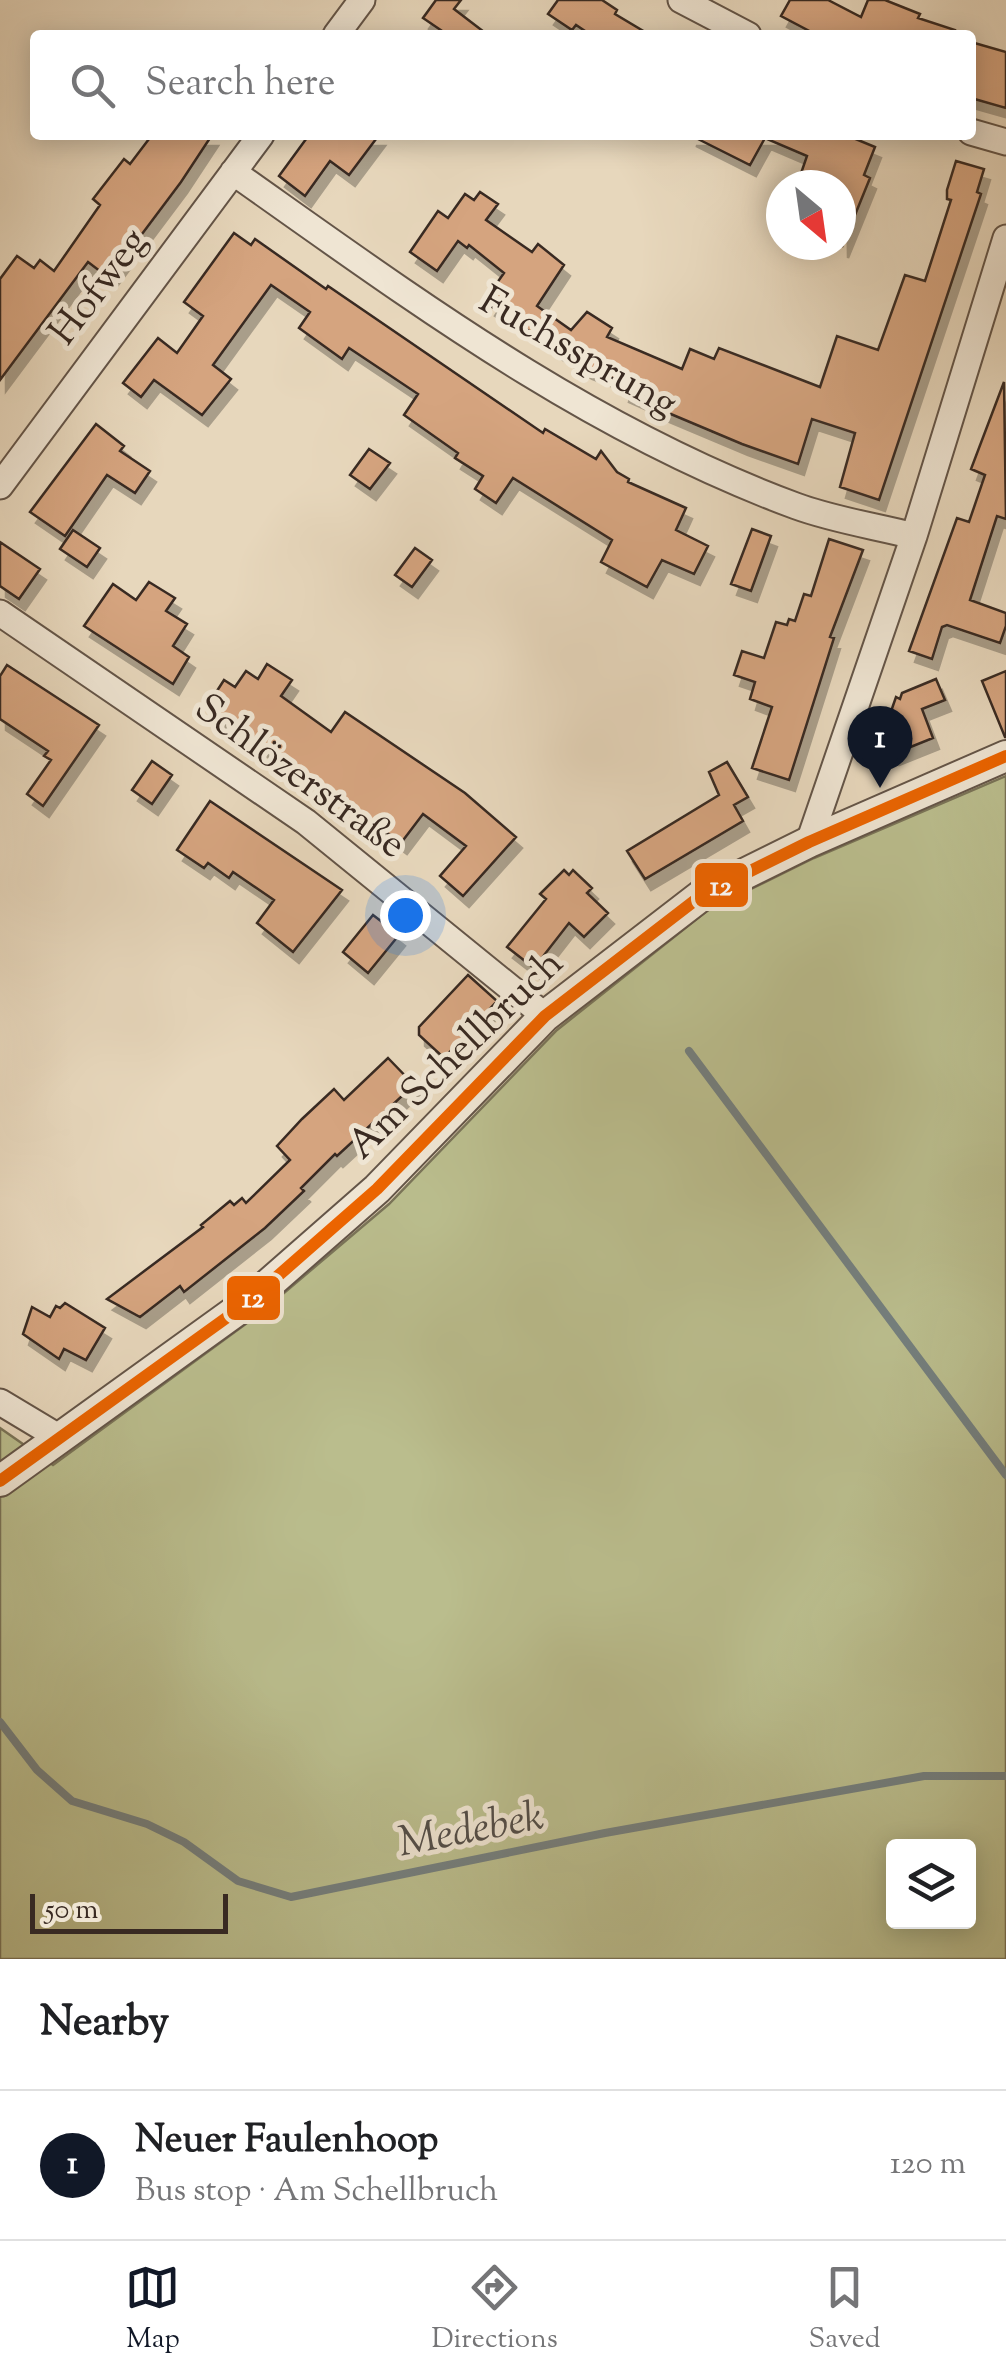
<!DOCTYPE html>
<html lang="en">
<head>
<meta charset="utf-8">
<style>
	:root { --surface:#fff; --page:#f6f6f6; --text:#202124; --muted:#757577; --line:#e0e0e0; --accent:#111827 }
	body { margin:0; font-family:"Sorts Mill Goudy",serif; background:var(--page); color:var(--text) }
	.controls { position:absolute; right:30px; bottom:30px; display:grid; overflow:hidden; border-radius:10px; box-shadow:0 5px 25px #0003 }
	.controls button { width:90px; height:90px; display:grid; place-items:center; padding:0; border:0; border-bottom:2px solid var(--line); background:var(--surface); color:var(--text); font:50px sans-serif }
	.compass { position:absolute; left:766px; top:170px; width:90px; height:90px; border-radius:50%; background:var(--surface); box-shadow:0 5px 25px #0003; rotate:151deg }
	.scale { position:absolute; left:30px; bottom:25px; width:198px; box-sizing:border-box; padding-left:10px; border:5px solid #392a22; border-top:0; font-size:28px; line-height:35px; white-space:nowrap; color:#392a22; -webkit-text-stroke:8px #efe5d3; paint-order:stroke }
	.you { position:absolute; left:405px; top:915px; width:35px; height:35px; margin:-25px; border:8px solid #fff; border-radius:50%; background:#1a73e8; box-shadow:0 0 0 15px #1a73e833 }
	.badge { display:grid; place-items:center; width:65px; height:65px; border-radius:50%; background:var(--accent); color:#fff; font-size:32px; font-weight:700 }
	.pin { position:absolute; translate:-50% -82px; filter:drop-shadow(0 2px 5px #0008) }
	.pin::after { content:''; position:absolute; top:52px; width:35px; height:30px; background:inherit; clip-path:polygon(0 0,100% 0,50% 100%) }
	.list { margin:0; padding:0; list-style:none }
	h2 { display:flex; justify-content:space-between; align-items:center; height:130px; margin:0; padding:0 40px; font-size:42px }
	h2 small { font-size:32px; font-weight:400; color:var(--muted) }
	.list li { display:grid; grid-template-columns:65px 1fr auto; gap:30px; align-items:center; box-sizing:border-box; height:150px; padding:0 40px; border-top:2px solid var(--line) }
	.list b { display:block; font-size:38px; white-space:nowrap }
	.list p { margin:0; font-size:32px; white-space:nowrap; color:var(--muted) }
	.list em { font-size:32px; font-style:normal; color:var(--muted) }
	.icon { flex:none; width:55px; height:55px; fill:none; stroke:currentColor; stroke-width:2; stroke-linecap:round; stroke-linejoin:round }
	.map { position:relative; flex:none; width:1006px; height:1959px; overflow:hidden }
	.search { position:absolute; background:var(--surface); box-shadow:0 5px 25px #0003; left:30px; right:30px; top:30px; height:110px; display:flex; align-items:center; gap:25px; box-sizing:border-box; padding:0 35px; border-radius:10px; color:var(--muted); font-size:38px }
	.sheet { height:280px; background:var(--surface) }
	nav { display:flex; justify-content:space-around; align-items:center; box-sizing:border-box; height:140px; border-top:2px solid var(--line); background:var(--surface); font-size:28px; color:var(--muted) }
	nav a { display:grid; justify-items:center; gap:5px }
	nav .on { color:var(--accent) }
	.map>svg:first-child { display:block }
</style>
</head>
<body>
<div class="map">
<svg width="1006" height="1959" viewBox="0 0 1006 1959">
	<defs>
		<filter id="shadow"><feDropShadow dx="6" dy="11" stdDeviation="0" flood-color="#0004"/></filter>
	</defs>
	<rect width="100%" height="100%" fill="#e7d7bc"/>
	<filter id="stains"><feTurbulence type="fractalNoise" baseFrequency=".002" numOctaves="4"/><feColorMatrix values="0 0 0 0 .2 0 0 0 0 .09 0 0 0 0 .02 0 0 0 .5 -.17"/></filter>
	<radialGradient id="worn" r=".72"><stop offset=".6" stop-color="#630" stop-opacity="0"/><stop offset="1" stop-color="#630" stop-opacity=".3"/></radialGradient>
	<path fill="#babd8d" stroke="#7a7458" stroke-width="2.5" fill-rule="evenodd" d="M 1006,776 L 1006,1959 L 0,1959 L 0,1428 L 53,1465 L 258,1315 L 389,1204 L 557,1030 L 708,910 L 814,858 ZM 894,1846 L 968,1846 L 968,1922 L 894,1922 Z"/>
	<g fill="none" stroke-linecap="round" stroke-linejoin="round">
		<path stroke="#747f7e" stroke-width="8" d="M 689,1051 L 1006,1475
			M 0,1722 L 37,1770 L 72,1801 L 147,1824 L 184,1842 L 238,1881 L 291,1897 L 605,1833 L 924,1776 L 1006,1776"/>
	</g>
	<path fill="#d5a47f" stroke="#392a22" stroke-width="2.5" filter="url(#shadow)" d="M 436,0 L 461,0 L 454,9 L 488,35 L 448,35 L 423,18 Z
		M 558,0 L 602,0 L 617,10 L 615,14 L 650,35 L 591,35 L 576,25 L 572,30 L 548,14 Z
		M 790,0 L 828,0 L 861,17 L 868,0 L 885,0 L 920,14 L 918,18 L 955,30 L 954,35 L 817,35 L 781,16 Z
		M 971,42 L 1006,52 L 1006,108 L 971,98 Z
		M 152,135 L 212,135 L 181,182 L 109,278 L 88,262 L 0,380 L 0,279 L 17,256 L 34,268 L 40,260 L 54,271 L 100,205 L 93,199 L 124,159 L 130,164 Z
		M 309,135 L 379,135 L 349,175 L 330,161 L 305,196 L 279,176 Z
		M 690,135 L 846,135 L 875,147 L 864,175 L 870,178 L 842,247 L 841,185 L 797,185 L 807,156 L 765,138 L 750,165 Z
		M 956,161 L 984,169 L 977,192 L 981,194 L 879,500 L 840,487 L 855,433 L 812,419 L 798,464 L 742,444 L 647,404 L 648,402 L 623,391 L 626,383 L 586,368 L 489,305 L 497,293 L 492,290 L 504,273 L 469,245 L 467,248 L 458,241 L 437,271 L 410,252 L 438,211 L 448,218 L 465,194 L 474,200 L 480,192 L 498,204 L 486,220 L 532,252 L 538,244 L 564,265 L 537,306 L 571,330 L 587,312 L 612,328 L 607,337 L 682,369 L 690,349 L 714,359 L 719,348 L 820,387 L 837,336 L 878,350 L 905,275 L 925,281 L 951,200 L 947,199 L 947,190 Z
		M 234,233 L 251,245 L 255,239 L 326,289 L 328,286 L 543,433 L 545,429 L 596,459 L 601,451 L 617,472 L 629,479 L 628,482 L 686,508 L 676,530 L 708,546 L 694,574 L 662,560 L 647,587 L 601,562 L 612,540 L 513,478 L 496,503 L 475,489 L 483,476 L 455,458 L 458,453 L 404,415 L 418,394 L 349,348 L 342,359 L 299,328 L 310,312 L 271,285 L 213,365 L 231,379 L 202,415 L 154,380 L 141,397 L 123,383 L 158,338 L 177,353 L 203,316 L 184,302 Z
		M 1004,382 L 1006,519 L 997,516 L 970,600 L 1006,613 L 1006,626 L 1000,643 L 947,625 L 942,627 L 932,659 L 909,651 L 957,518 L 969,522 L 985,475 L 971,469 Z
		M 96,424 L 124,446 L 120,451 L 150,471 L 135,493 L 107,475 L 65,536 L 30,512 Z
		M 369,449 L 390,463 L 370,489 L 350,475 Z
		M 752,529 L 771,536 L 751,591 L 731,584 Z
		M 73,530 L 100,548 L 87,567 L 60,549 Z
		M 829,539 L 863,550 L 830,637 L 834,638 L 789,780 L 752,768 L 772,707 L 750,699 L 755,682 L 734,675 L 742,651 L 764,658 L 776,622 L 787,625 L 789,619 L 795,621 L 804,594 L 811,596 Z
		M 0,542 L 40,569 L 19,599 L 0,586 Z
		M 415,548 L 432,560 L 412,587 L 395,575 Z
		M 149,582 L 175,598 L 166,611 L 187,624 L 173,646 L 189,657 L 173,684 L 84,626 L 113,584 L 136,600 Z
		M 267,664 L 292,680 L 281,696 L 331,732 L 345,712 L 465,793 L 516,837 L 463,896 L 440,876 L 466,846 L 423,814 L 401,843 L 290,761 L 288,764 L 206,708 L 224,680 L 235,687 L 246,671 L 258,679 Z
		M 7,665 L 99,725 L 43,806 L 27,794 L 51,760 L 44,756 L 48,751 L 0,719 L 0,676 Z
		M 1006,671 L 1006,737 L 1005,737 L 982,681 Z
		M 936,679 L 945,700 L 922,709 L 933,738 L 893,754 L 879,746 L 896,697 L 900,699 L 902,693 Z
		M 152,761 L 172,775 L 152,804 L 132,790 Z
		M 727,762 L 748,797 L 734,805 L 743,821 L 645,879 L 627,851 L 719,795 L 709,772 Z
		M 210,801 L 342,890 L 293,952 L 257,923 L 274,900 L 233,872 L 229,878 L 208,863 L 204,868 L 177,850 Z
		M 564,870 L 569,875 L 573,870 L 592,888 L 587,893 L 608,913 L 584,937 L 569,923 L 534,968 L 507,947 L 546,899 L 540,894 Z
		M 373,915 L 399,935 L 368,973 L 343,952 Z
		M 468,975 L 497,1001 L 444,1058 L 419,1035 L 419,1027 Z
		M 388,1058 L 414,1085 L 337,1156 L 335,1154 L 301,1188 L 304,1191 L 265,1228 L 184,1292 L 180,1286 L 140,1317 L 107,1299 L 203,1227 L 201,1225 L 230,1201 L 234,1205 L 242,1198 L 246,1203 L 290,1160 L 277,1146 L 302,1119 L 334,1089 L 344,1100 Z
		M 65,1303 L 105,1328 L 86,1360 L 64,1349 L 59,1359 L 23,1334 L 32,1307 L 50,1317 L 56,1306 L 60,1308 Z"/>
	<g fill="none" stroke-linecap="round" stroke-linejoin="round">
		<defs>
			<path id="minor" d="M 681,0 L 748,35
				M 336,35 L 362,0
				M 971,132 L 1006,142
				M 233,172 C 413,299 587,429 796,506 C 834,520 875,526 914,536
				M 0,486 L 261,135
				M 0,613 L 306,822 L 545,1016
				M 809,842 L 914,536 L 1006,238
				M 0,1402 L 60,1438"/>
			<path id="tertiary" d="M 0,1481 L 247,1303 L 377,1189 L 545,1016 L 702,895 L 809,842 L 1006,756"/>
		</defs>
		<use href="#minor" stroke="#645548" stroke-width="29"/>
		<use href="#tertiary" stroke="#645548" stroke-width="34"/>
		<use href="#minor" stroke="#efe5d3" stroke-width="25"/>
		<use href="#tertiary" stroke="#efe5d3" stroke-width="30"/>
		<defs>
			<path id="bus-1" d="M 0,1481 L 247,1303 L 377,1189 L 545,1016 L 702,895 L 809,842 L 1006,756"/>
		</defs>
		<use href="#bus-1" stroke="#efe5d3" stroke-width="20"/>
		<use href="#bus-1" stroke="#ec6400" stroke-width="12"/>
	</g>
	<g text-anchor="middle" dominant-baseline="central" stroke-width="10" stroke-linejoin="round" paint-order="stroke">
		<g font-size="40" fill="#392a22" stroke="#efe5d3">
			<text transform="translate(100 288) rotate(-53)">Hofweg</text>
			<text transform="translate(577 354) rotate(30)">Fuchssprung</text>
			<text transform="translate(299 778) rotate(36)">Schlözerstraße</text>
			<text transform="translate(457 1056) rotate(-44)">Am Schellbruch</text>
		</g>
		<g font-size="42" font-style="italic" fill="#524d48" stroke="#efe5d3">
			<text transform="translate(471 1832) rotate(-11)">Medebek</text>
		</g>
	</g>
	<g stroke="#efe5d3" stroke-width="4">
		<rect x="693" y="861" width="57" height="48" rx="10" fill="#ec6400"/>
		<rect x="225" y="1274" width="57" height="48" rx="10" fill="#ec6400"/>
	</g>
	<g font-size="28" text-anchor="middle" font-weight="bold" fill="#fff">
		<text x="721" y="895">12</text>
		<text x="253" y="1307">12</text>
	</g>
	<rect width="100%" height="100%" filter="url(#stains)"/>
	<rect width="100%" height="100%" fill="url(#worn)"/>
</svg>
<div class="controls">
<button><svg class="icon" aria-label="layers" viewBox="0 0 24 24"><path d="M12 4l9 5-9 5-9-5zM3 14l9 5 9-5"/></svg></button>
</div>
<svg class="compass" viewBox="-18 -18 36 36"><path d="M0-13l5 13h-10z" fill="#e53935"/><path d="M0 13l5-13h-10z" fill="#757577"/></svg>
<div class="scale">50 m</div>
<div class="you"></div>
<div class="pin badge" style="left:880px;top:788px">1</div>
<div class="search"><svg class="icon" aria-label="search" viewBox="0 0 24 24"><circle cx="10" cy="10" r="6"/><path d="M15 15l6 6"/></svg>Search here</div>
</div>
<section class="sheet">
<h2>Nearby<small></small></h2>
<ul class="list">
<li><span class="badge">1</span><div><b>Neuer Faulenhoop</b><p>Bus stop · Am Schellbruch</p></div><em>120 m</em></li>
</ul>
</section>
<nav>
<a class="on"><svg class="icon" aria-label="map" viewBox="0 0 24 24"><path d="M3 6l6-2 6 2 6-2v14l-6 2-6-2-6 2zM9 4v14M15 6v14"/></svg>Map</a>
<a><svg class="icon" aria-label="directions" viewBox="0 0 24 24"><path d="M12 3l9 9-9 9-9-9zM9 14v-3h6M13 9l2 2-2 2"/></svg>Directions</a>
<a><svg class="icon" aria-label="saved" viewBox="0 0 24 24"><path d="M7 4h10v16l-5-4-5 4z"/></svg>Saved</a>
</nav>
</body>
</html>
